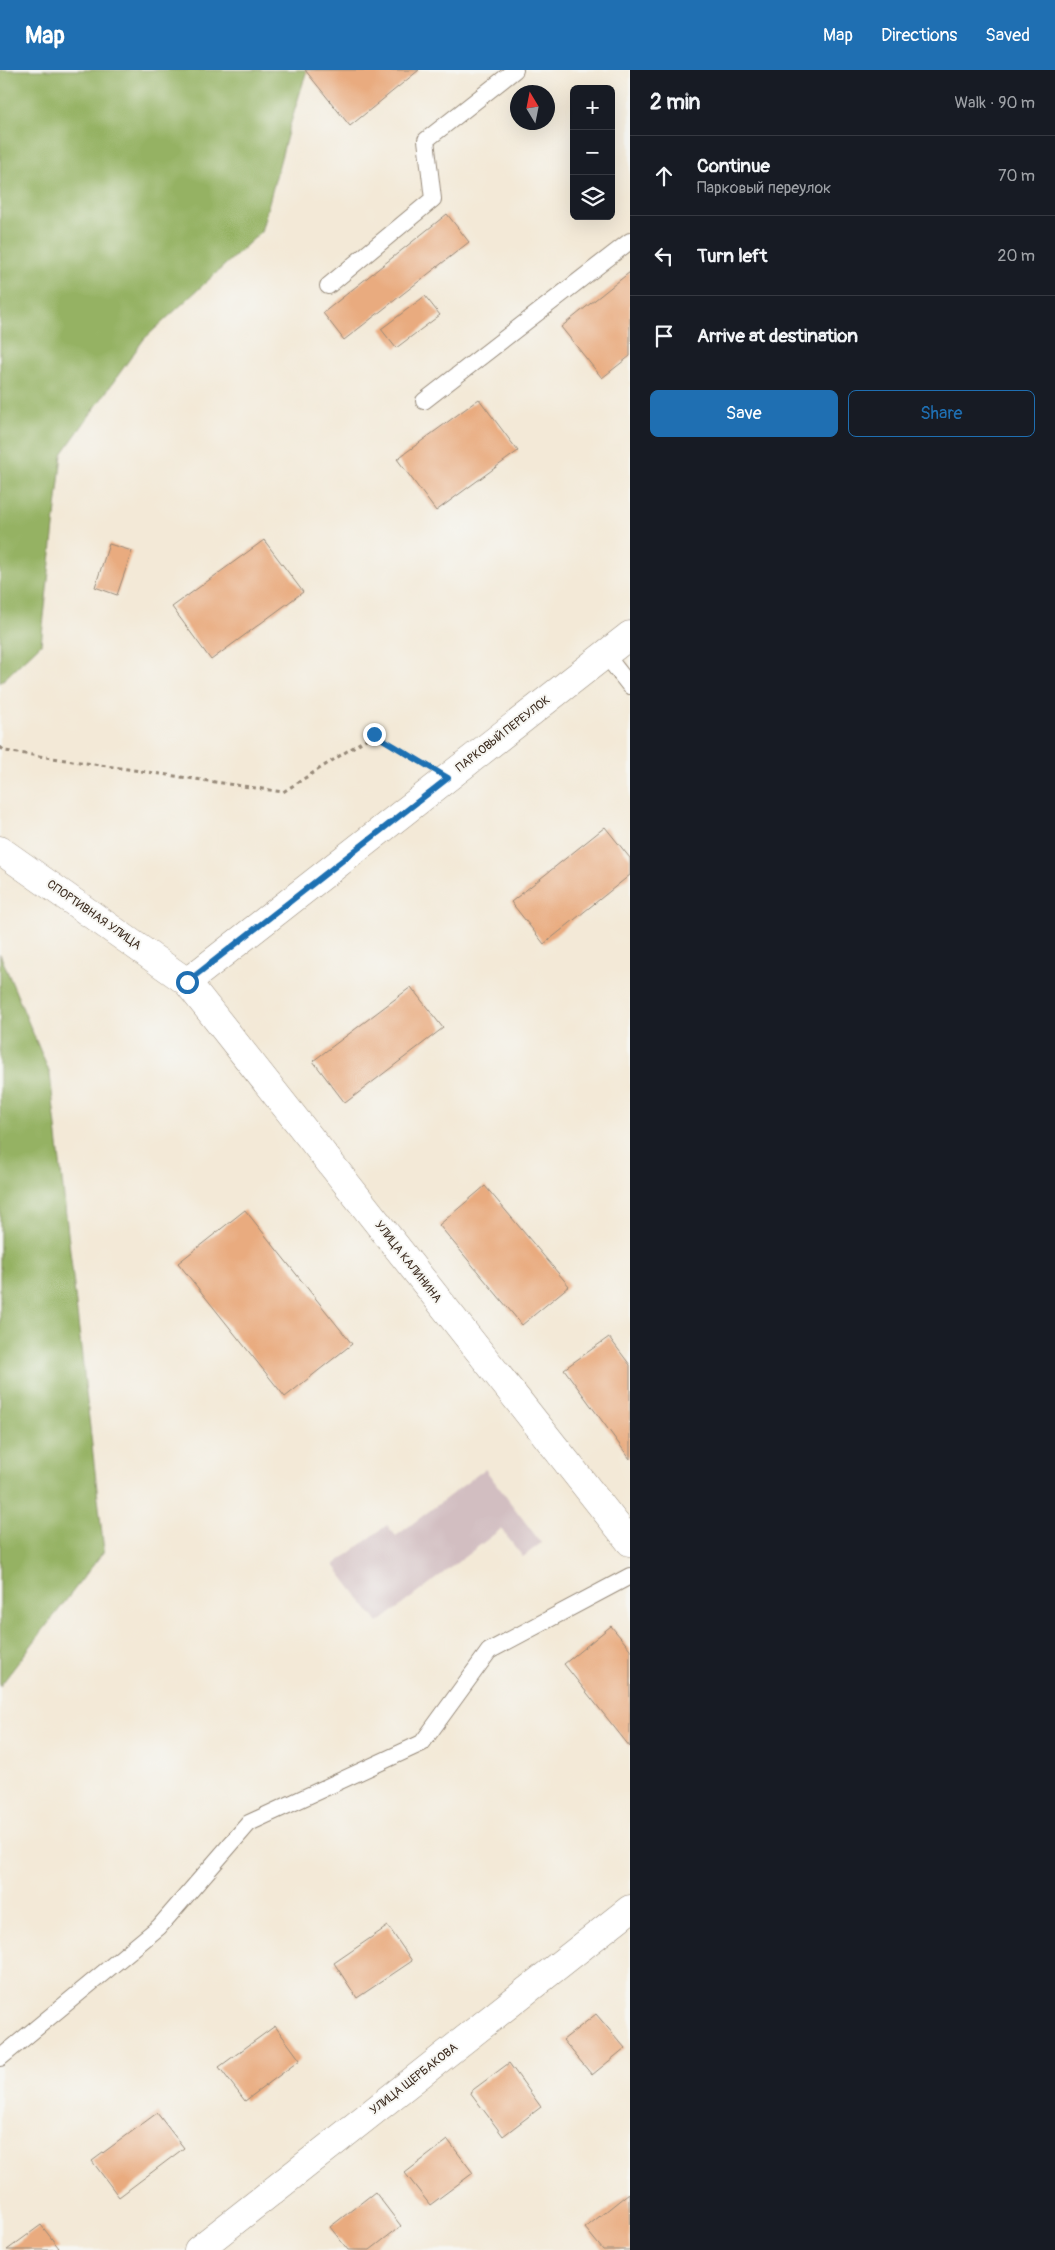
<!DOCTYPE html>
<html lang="en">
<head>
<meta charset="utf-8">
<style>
	:root { --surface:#171b24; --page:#20242c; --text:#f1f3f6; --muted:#9ea1a6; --line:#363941; --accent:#1f6fb2 }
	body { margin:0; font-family:Pangolin,sans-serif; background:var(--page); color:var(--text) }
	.controls { position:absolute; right:15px; top:15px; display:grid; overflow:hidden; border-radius:8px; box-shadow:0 5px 20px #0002 }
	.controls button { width:45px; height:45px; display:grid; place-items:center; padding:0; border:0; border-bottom:1px solid var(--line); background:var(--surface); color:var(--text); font:25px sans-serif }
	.compass { position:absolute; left:510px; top:15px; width:45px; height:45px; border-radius:50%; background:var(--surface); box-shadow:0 5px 20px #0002; rotate:350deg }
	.stop { position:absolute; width:15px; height:15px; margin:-11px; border:4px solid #1f6fb2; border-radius:50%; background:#fff }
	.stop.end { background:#1f6fb2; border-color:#fff; box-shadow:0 1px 5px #0008 }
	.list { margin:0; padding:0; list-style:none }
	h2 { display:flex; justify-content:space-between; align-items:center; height:65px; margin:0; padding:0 20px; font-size:21px }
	h2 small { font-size:16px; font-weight:400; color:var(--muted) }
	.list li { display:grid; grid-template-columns:32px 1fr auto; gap:15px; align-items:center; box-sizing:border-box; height:80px; padding:0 20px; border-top:1px solid var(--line) }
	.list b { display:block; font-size:19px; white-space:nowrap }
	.list p { margin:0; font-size:16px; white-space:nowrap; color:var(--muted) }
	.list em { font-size:16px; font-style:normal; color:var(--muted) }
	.actions { display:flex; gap:10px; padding:15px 20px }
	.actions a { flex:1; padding:11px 0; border:1px solid var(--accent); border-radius:8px; text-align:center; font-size:18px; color:var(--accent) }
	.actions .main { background:var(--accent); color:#fff }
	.icon { flex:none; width:28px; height:28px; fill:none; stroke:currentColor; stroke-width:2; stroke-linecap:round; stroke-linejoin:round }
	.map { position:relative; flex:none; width:630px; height:2180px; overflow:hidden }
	header { display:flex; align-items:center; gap:30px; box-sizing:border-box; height:70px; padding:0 25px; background:var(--accent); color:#fff }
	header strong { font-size:24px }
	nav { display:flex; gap:28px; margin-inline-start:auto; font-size:18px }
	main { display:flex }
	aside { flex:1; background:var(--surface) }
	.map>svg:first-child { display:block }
</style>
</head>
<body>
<header>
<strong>Map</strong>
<nav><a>Map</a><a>Directions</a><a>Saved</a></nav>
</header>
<main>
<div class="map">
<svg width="630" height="2180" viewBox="0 0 630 2180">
	<rect width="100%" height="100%" fill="#f6f6f2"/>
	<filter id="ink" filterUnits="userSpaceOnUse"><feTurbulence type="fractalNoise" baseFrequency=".02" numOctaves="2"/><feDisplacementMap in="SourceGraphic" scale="10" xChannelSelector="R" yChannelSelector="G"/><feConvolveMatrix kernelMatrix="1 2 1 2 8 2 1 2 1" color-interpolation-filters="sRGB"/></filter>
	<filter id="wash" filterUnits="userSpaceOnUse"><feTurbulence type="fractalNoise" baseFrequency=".0096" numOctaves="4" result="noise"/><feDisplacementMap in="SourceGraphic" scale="20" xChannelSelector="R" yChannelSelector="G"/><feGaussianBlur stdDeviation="1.12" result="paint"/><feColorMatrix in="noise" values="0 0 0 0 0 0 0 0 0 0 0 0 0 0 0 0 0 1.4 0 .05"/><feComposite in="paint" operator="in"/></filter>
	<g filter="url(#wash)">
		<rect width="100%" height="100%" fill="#f3e9d7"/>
		<path fill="#d2bec1" d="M 485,1399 L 541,1473 L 523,1487 L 501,1459 L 378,1553 L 334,1495 L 387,1455 L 396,1466 Z"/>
		<path fill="#95b264" stroke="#686e41" d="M 0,0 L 307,0 L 288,62 L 261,162 L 144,269 L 62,384 L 41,574 L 0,613 Z
			M 0,884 L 50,1004 L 104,1481 L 0,1616 Z"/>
		<g id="blocks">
			<path fill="#e9ab7f" d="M 305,0 L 419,0 L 350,56 Z
				M 447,144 L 469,172 L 344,270 L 323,243 Z
				M 630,202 L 630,286 L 602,308 L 561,257 Z
				M 425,226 L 440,245 L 396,278 L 381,259 Z
				M 479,329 L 518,381 L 436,441 L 397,389 Z
				M 264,470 L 303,522 L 211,590 L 172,537 Z
				M 109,474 L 132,481 L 117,525 L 95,517 Z
				M 605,757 L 630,788 L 630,805 L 544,874 L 511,832 Z
				M 411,917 L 443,958 L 345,1033 L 313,991 Z
				M 485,1116 L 569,1216 L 522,1255 L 439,1155 Z
				M 245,1140 L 352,1274 L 285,1327 L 178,1193 Z
				M 609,1267 L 630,1295 L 630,1389 L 564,1299 Z
				M 611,1556 L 630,1579 L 630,1677 L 564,1594 Z
				M 388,1856 L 412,1891 L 357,1928 L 334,1893 Z
				M 596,1944 L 625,1978 L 592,2005 L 563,1970 Z
				M 275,1956 L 300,1990 L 245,2031 L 219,1997 Z
				M 509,1993 L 541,2037 L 503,2066 L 470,2022 Z
				M 157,2043 L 184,2078 L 119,2127 L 92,2091 Z
				M 448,2070 L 473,2103 L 430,2135 L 405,2103 Z
				M 375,2122 L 401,2156 L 370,2180 L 348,2180 L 330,2157 Z
				M 629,2123 L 630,2180 L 603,2180 L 585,2158 Z
				M 41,2155 L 59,2178 L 56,2180 L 7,2180 Z"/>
		</g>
	</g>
	<g filter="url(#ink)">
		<use href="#blocks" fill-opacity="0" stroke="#978a7a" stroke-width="1"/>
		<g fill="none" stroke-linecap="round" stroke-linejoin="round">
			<defs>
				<path id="lane" d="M 328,216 L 433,129 L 426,70 L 515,0
					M 424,331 L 630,171
					M 605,584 L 630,616
					M 0,1988 L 159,1857 L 249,1753 L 422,1673 L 489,1581 L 630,1506"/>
				<path id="street" d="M 0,780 L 187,912 L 630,1472
					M 187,912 L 630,565
					M 198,2180 L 630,1839"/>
			</defs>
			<use href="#lane" stroke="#978a7a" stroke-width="18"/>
			<use href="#street" stroke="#978a7a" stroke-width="29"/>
			<path stroke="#978a7a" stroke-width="3" stroke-dasharray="4 4" stroke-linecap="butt" d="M 0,677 L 5,681 L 283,722 L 374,664 L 420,692"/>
			<use href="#lane" stroke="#fff" stroke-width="16"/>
			<use href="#street" stroke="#fff" stroke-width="28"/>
		</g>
	</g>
	<g fill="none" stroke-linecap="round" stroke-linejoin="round" filter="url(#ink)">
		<path stroke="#1f6fb2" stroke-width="6" d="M 187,912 L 448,708 L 374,664"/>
	</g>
	<g text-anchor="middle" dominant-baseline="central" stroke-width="4" stroke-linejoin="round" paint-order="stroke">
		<g font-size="12" fill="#3b2a1e" stroke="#f6f6f2">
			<text transform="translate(503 664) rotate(-38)">ПАРКОВЫЙ ПЕРЕУЛОК</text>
			<text transform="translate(94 845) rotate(35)">СПОРТИВНАЯ УЛИЦА</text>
			<text transform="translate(408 1192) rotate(52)">УЛИЦА КАЛИНИНА</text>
			<text transform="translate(414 2009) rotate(-38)">УЛИЦА ЩЕРБАКОВА</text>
		</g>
	</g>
</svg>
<div class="controls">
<button>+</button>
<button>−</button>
<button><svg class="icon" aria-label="layers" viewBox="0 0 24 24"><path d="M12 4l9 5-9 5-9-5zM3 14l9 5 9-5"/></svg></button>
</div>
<svg class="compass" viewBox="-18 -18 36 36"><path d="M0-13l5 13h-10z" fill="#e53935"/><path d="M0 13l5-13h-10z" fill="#9ea1a6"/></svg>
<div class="stop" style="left:187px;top:912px"></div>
<div class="stop end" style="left:374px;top:664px"></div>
</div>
<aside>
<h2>2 min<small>Walk · 90 m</small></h2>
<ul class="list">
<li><svg class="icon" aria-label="ahead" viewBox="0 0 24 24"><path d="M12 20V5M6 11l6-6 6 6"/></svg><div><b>Continue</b><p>Парковый переулок</p></div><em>70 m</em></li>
<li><svg class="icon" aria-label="left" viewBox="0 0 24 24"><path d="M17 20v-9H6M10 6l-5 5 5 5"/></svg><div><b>Turn left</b></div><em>20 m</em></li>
<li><svg class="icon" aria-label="arrive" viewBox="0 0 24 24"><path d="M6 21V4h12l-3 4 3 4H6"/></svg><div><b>Arrive at destination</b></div></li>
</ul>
<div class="actions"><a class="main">Save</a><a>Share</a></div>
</aside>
</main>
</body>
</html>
